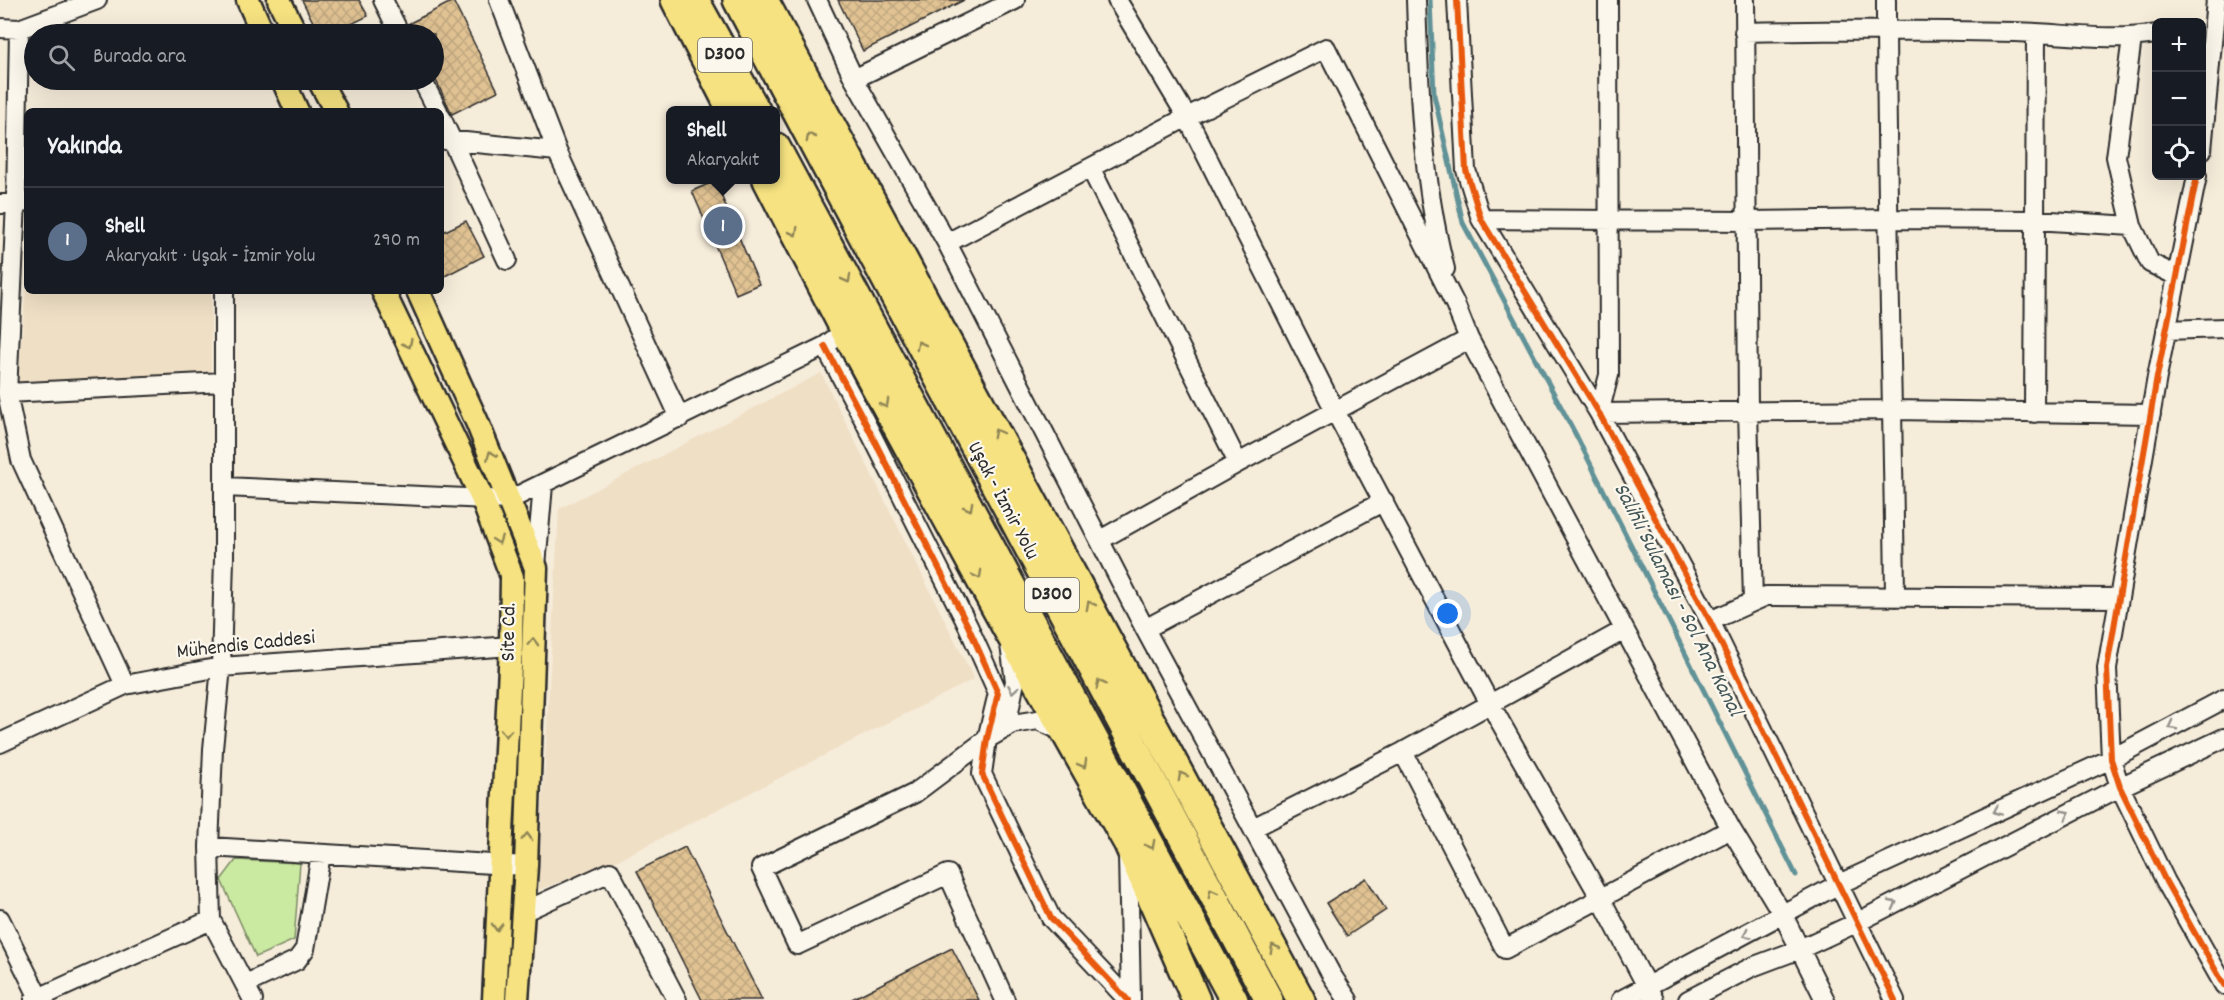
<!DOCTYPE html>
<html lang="tr">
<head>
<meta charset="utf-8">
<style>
	:root { --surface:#171b24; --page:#242831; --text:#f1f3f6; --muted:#9ea1a6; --line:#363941; --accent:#1f6fb2 }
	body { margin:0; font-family:Dekko,sans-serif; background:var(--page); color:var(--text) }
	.controls { position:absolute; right:18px; top:18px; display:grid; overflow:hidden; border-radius:9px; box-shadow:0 6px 24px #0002 }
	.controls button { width:54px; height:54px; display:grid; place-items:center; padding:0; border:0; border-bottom:2px solid var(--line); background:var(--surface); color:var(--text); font:30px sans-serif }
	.you { position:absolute; left:1448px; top:614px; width:21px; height:21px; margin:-15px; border:4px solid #fff; border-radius:50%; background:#1a73e8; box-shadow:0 0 0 9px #1a73e833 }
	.badge { display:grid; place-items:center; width:39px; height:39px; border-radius:50%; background:var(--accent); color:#fff; font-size:20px; font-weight:700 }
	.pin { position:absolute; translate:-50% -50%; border:3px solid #fff; box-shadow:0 2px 6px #0006 }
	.popup { position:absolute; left:666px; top:106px; width:114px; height:78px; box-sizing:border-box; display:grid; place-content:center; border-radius:9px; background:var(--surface); filter:drop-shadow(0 2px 4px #0005); font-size:20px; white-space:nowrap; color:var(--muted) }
	.popup b { font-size:22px; color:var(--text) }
	.popup::after { content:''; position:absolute; left:50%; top:100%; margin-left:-12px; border:12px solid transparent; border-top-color:var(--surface) }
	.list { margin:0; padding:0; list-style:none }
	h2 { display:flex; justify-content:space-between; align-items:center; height:78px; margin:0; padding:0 24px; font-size:26px }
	h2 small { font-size:20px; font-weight:400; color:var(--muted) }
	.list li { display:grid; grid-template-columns:39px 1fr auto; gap:18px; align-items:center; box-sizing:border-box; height:108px; padding:0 24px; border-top:2px solid var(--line) }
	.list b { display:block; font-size:22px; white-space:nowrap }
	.list p { margin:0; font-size:20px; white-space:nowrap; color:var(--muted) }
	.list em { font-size:20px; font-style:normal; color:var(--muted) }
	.icon { flex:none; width:33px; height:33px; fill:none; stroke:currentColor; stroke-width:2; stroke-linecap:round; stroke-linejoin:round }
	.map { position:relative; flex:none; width:2224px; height:1000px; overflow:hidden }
	.search { position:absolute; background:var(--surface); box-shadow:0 6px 24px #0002; left:24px; top:24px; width:420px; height:66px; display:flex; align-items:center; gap:15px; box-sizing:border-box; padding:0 21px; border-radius:33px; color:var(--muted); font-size:22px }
	.panel { position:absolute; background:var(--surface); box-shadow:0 6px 24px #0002; left:24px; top:108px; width:420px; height:186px; border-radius:9px }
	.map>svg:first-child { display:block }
</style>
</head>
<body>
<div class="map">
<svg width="2224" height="1000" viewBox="0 0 2224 1000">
	<defs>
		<pattern id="building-cross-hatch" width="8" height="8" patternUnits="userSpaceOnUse" patternTransform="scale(1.5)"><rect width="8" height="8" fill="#e0c293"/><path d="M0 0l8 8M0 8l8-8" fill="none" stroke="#c0a77f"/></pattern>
	</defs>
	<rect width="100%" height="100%" fill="#f6ecda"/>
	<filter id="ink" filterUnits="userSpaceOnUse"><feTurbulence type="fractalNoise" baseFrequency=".0167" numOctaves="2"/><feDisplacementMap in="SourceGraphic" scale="12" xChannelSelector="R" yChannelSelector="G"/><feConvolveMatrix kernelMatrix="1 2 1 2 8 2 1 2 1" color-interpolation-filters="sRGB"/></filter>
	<g filter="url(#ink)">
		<path fill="#efdfc5" d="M 27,276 L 27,291 L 211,291 L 211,376 L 18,384 Z
			M 821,373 L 974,679 L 618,860 L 538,890 L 559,509 Z"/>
		<path fill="#cbeaa1" stroke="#7b8a66" stroke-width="1.5" d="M 236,860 L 300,863 L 294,940 L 256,957 L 221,880 Z"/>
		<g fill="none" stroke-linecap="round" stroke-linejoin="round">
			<path stroke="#619297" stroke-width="5" d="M 1430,0 L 1434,95 L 1463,223 L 1577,437 L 1796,875"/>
		</g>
		<path fill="url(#building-cross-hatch)" stroke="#2b2b2b" stroke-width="1.5" d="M 302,0 L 359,0 L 368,16 L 331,34 L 319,34 Z
			M 838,0 L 964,0 L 863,51 Z
			M 453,1 L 498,91 L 452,114 L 434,76 L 434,34 L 411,34 L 408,24 Z
			M 715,181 L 759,284 L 736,294 L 692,191 Z
			M 466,221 L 484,256 L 441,278 L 441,233 Z
			M 685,847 L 762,1000 L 702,1000 L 637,871 Z
			M 1366,878 L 1386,910 L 1347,936 L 1326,903 Z
			M 952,948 L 979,1000 L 850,1000 Z"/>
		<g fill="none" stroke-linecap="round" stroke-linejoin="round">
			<defs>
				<path id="minor" d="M 383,0 L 400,34
					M 499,0 L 557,151 L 680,418
					M 817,0 L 854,79 L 947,243 L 1145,629 L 1331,974 L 1348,1000
					M 1117,0 L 1187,117 L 1335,411 L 1490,704 L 1600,897 L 1654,1000
					M 1416,0 C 1419,92 1422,179 1445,269
					M 1457,0 L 1466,170 L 1481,219 L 1599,413 L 1710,621 L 1895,1000
					M 1608,0 L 1609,375 L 1599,413 L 1893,410 L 2151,414
					M 1745,0 L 1748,410 L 1753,601
					M 1886,0 C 1886,199 1893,398 1895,597
					M 0,28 L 19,29 L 97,0
					M 19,29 L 16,202 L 7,393 L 21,460 L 125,685
					M 1744,32 C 1835,30 1925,30 2015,32 C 2062,33 2110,42 2156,34
					M 2132,38 L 2116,157 L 2132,226 L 2150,263 L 2177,276
					M 854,79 L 1015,0
					M 422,80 L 438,111
					M 441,117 L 507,260
					M 445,140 L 557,151
					M 2202,150 L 2216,0
					M 1091,169 L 1238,463
					M 2197,176 L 2157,377 L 2107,668 L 2111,759 L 2120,787 L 2166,882 L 2224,985
					M 0,204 L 27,202
					M 1481,219 L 1747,221 L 1887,219 L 2035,220 L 2132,226
					M 947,243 L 1187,117 L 1326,48 L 1455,304 L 1469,339 L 1731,829 L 1783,915 L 1825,1000
					M 224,291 L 224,558 L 221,667 L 213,749 L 209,847 L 211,920 L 253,1000
					M 2166,330 L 2224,328
					M 825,346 L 863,418 L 968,626 L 998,693 L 987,739 L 982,774 L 1051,918 L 1128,1000
					M 7,393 L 224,382
					M 2034,413 L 2036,33
					M 225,487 L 509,500 L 825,346 L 834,339
					M 1100,540 L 1238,463 L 1469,339
					M 536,566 L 543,485
					M 1710,621 L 1766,596 L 2119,598
					M 1145,629 L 1384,501
					M 1010,645 L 1015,681 L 1009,712 L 987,739 L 1013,724 L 1038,720 L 1066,733
					M 987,739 L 915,793 L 761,868 L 797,945 L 948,874 L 1005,1000
					M 0,743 L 125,685 L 221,667 L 511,646
					M 1403,752 L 1505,949 L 1731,829
					M 1253,828 L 1403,752 L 1624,630
					M 209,847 L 526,866
					M 1128,855 L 1131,1000
					M 523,912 L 610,872 L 677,1000
					M 0,919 L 40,1000
					M 246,984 L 297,960 L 305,949 L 321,854
					M 34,1000 L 211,920
					M 1621,1000 L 1839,884 L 2111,759 L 2224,699
					M 1688,1000 L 1752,967 L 1800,949 L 1858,922 L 2120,787 L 2224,738"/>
				<path id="major" d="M 248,0 L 263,34
					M 279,0 L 296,34
					M 283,80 L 297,111
					M 319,80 L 336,111
					M 383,291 L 482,498 L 512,577 L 511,646 L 494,1000
					M 418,291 L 477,422 L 536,568 L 526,866 L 517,1000"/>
				<path id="highway" d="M 675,0 L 731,110
					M 695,0 L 756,110
					M 737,0 L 1269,1000
					M 764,0 L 1301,1000
					M 776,147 L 1234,1000
					M 767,180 L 845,331 L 1008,631 L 1128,844 L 1196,1000"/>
			</defs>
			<use href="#minor" stroke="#2b2b2b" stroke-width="22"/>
			<use href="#major" stroke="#2b2b2b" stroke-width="27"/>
			<use href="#highway" stroke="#2b2b2b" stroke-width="32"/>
			<use href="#minor" stroke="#fbf7ec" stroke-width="18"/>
			<use href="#major" stroke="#f6e281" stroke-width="22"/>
			<use href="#highway" stroke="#f6e281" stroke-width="27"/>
			<defs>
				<path id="cycleway" d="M 1457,0 L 1466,170 L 1481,219 L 1599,413 L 1710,621 L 1895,1000
					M 2197,176 L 2157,377 L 2107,668 L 2111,759 L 2120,787 L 2166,882 L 2224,985
					M 825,346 L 863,418 L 968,626 L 998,693 L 987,739 L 982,774 L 1051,918 L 1128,1000"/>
			</defs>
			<use href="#cycleway" stroke="#fbf7ec" stroke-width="10"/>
			<use href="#cycleway" stroke="#e8590c" stroke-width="6"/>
		</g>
		<defs><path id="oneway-chevron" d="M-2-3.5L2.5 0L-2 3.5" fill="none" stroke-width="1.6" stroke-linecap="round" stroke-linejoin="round" transform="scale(1.5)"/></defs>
		<g stroke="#908656">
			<use href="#oneway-chevron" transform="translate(810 137) rotate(-118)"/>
			<use href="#oneway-chevron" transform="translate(794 232) rotate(63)"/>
			<use href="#oneway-chevron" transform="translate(847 279) rotate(62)"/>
			<use href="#oneway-chevron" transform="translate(408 344) rotate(64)"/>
			<use href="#oneway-chevron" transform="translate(920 345) rotate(-118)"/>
			<use href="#oneway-chevron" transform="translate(885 404) rotate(61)"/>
			<use href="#oneway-chevron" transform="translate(997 433) rotate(-118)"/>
			<use href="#oneway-chevron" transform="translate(491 455) rotate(-112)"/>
			<use href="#oneway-chevron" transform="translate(969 507) rotate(62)"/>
			<use href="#oneway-chevron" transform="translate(498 540) rotate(70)"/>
			<use href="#oneway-chevron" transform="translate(978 575) rotate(61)"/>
			<use href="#oneway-chevron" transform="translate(1090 605) rotate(-118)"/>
			<use href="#oneway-chevron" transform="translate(533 642) rotate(-88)"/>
			<use href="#oneway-chevron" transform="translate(1100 684) rotate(-118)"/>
			<use href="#oneway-chevron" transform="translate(506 733) rotate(93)"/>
			<use href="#oneway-chevron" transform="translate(1083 764) rotate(61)"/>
			<use href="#oneway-chevron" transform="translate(1182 776) rotate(-118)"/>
			<use href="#oneway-chevron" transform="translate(527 837) rotate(-88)"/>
			<use href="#oneway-chevron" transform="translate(1151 845) rotate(62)"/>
			<use href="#oneway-chevron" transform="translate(1212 893) rotate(-118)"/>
			<use href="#oneway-chevron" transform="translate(497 927) rotate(92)"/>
			<use href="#oneway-chevron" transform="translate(1274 948) rotate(-118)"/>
		</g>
		<g stroke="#93918c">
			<use href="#oneway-chevron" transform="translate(1013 689) rotate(100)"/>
			<use href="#oneway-chevron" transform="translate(2172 726) rotate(152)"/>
			<use href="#oneway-chevron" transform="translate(1997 811) rotate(156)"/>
			<use href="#oneway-chevron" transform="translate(2066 814) rotate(-27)"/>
			<use href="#oneway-chevron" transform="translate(1893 904) rotate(-28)"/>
			<use href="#oneway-chevron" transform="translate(1747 934) rotate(153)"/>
		</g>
	</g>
	<g text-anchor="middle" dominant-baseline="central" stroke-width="4.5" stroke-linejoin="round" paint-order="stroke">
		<g fill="#fbf7ec" stroke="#696865" stroke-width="1.5">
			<rect x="698" y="38" width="54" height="34" rx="4.5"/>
			<rect x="1025" y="578" width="54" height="34" rx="4.5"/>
		</g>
		<g font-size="20" font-weight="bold" fill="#2b2b2b">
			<text x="725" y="55">D300</text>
			<text x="1052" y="595">D300</text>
		</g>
		<g font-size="21" fill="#2b2b2b" stroke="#fbf7ec">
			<text transform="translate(1002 501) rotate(62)">Uşak - İzmir Yolu</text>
			<text transform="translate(510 632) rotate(-89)">Site Cd.</text>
			<text transform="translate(246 646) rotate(-6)">Mühendis Caddesi</text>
		</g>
		<g font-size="22" font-style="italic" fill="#425658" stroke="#fbf7ec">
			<text transform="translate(1677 600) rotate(63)">Salihli Sulaması - Sol Ana Kanal</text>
		</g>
	</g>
</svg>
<div class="controls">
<button>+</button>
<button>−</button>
<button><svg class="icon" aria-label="locate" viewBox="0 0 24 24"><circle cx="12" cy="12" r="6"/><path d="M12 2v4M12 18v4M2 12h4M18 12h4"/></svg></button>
</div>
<div class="you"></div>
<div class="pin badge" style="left:723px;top:226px;background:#5c6f8a">1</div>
<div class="popup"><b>Shell</b>Akaryakıt</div>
<div class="search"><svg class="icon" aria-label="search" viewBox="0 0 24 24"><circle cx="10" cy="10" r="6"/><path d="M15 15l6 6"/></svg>Burada ara</div>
<section class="panel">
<h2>Yakında<small></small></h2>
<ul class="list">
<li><span class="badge" style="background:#5c6f8a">1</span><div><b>Shell</b><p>Akaryakıt · Uşak - İzmir Yolu</p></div><em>290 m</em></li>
</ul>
</section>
</div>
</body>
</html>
